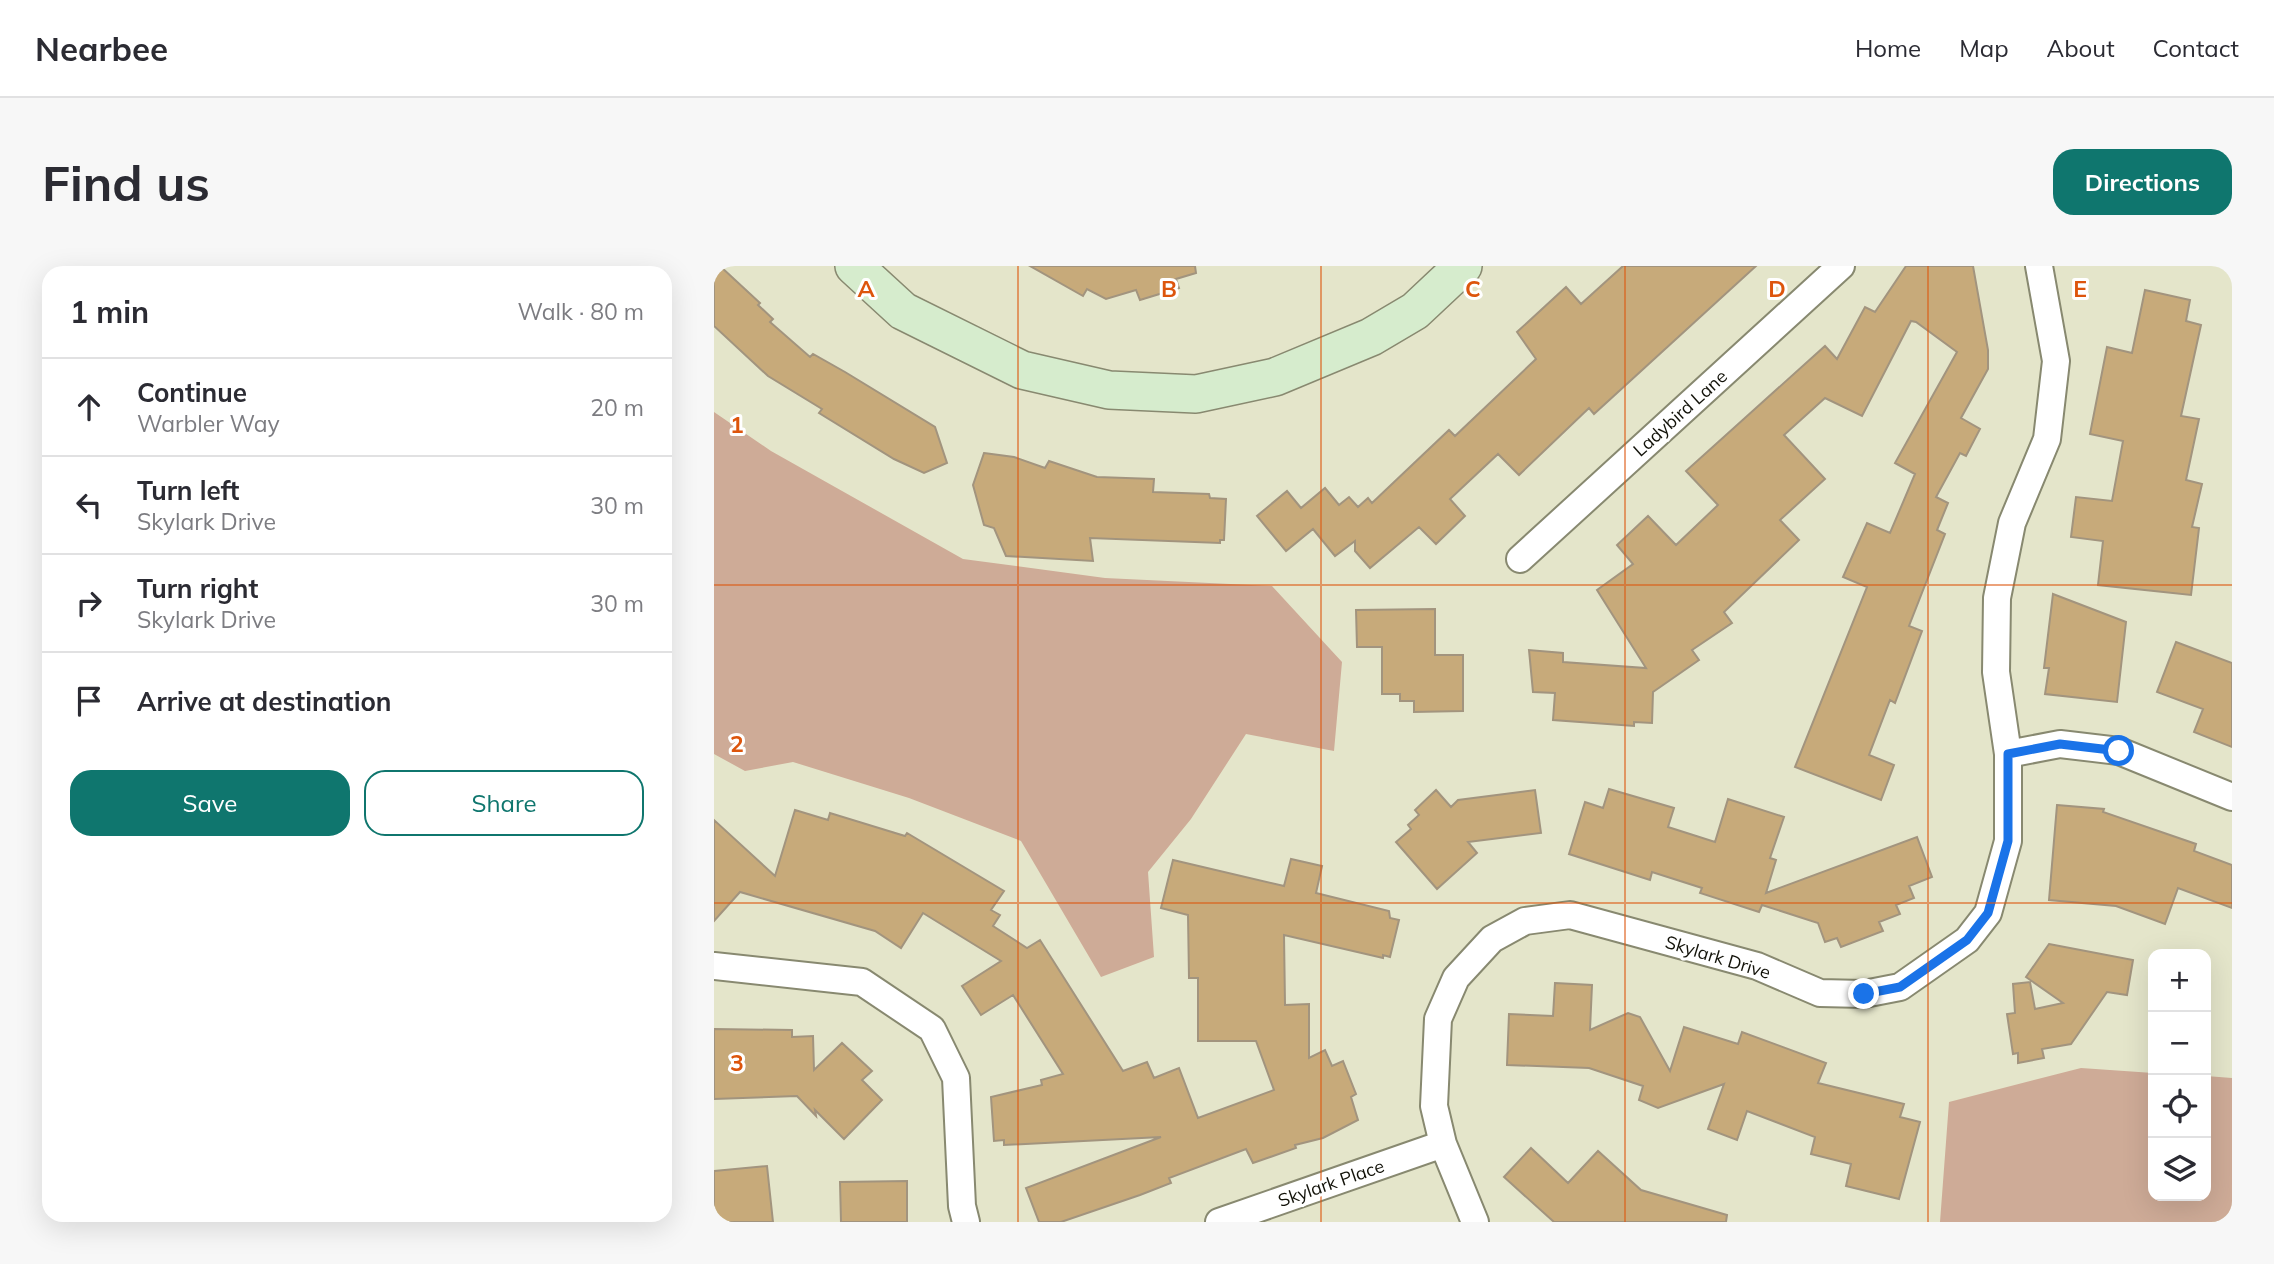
<!DOCTYPE html>
<html lang="en">
<head>
<meta charset="utf-8">
<style>
	:root { --surface:#fff; --page:#f7f7f7; --text:#2b2b33; --muted:#7c7c81; --line:#e1e1e2; --accent:#0f766e }
	body { margin:0; font-family:Mulish,sans-serif; background:var(--page); color:var(--text) }
	.controls { position:absolute; right:21px; bottom:21px; display:grid; overflow:hidden; border-radius:14px; box-shadow:0 7px 28px #0002 }
	.controls button { width:63px; height:63px; display:grid; place-items:center; padding:0; border:0; border-bottom:2px solid var(--line); background:var(--surface); color:var(--text); font:35px sans-serif }
	.stop { position:absolute; width:21px; height:21px; margin:-16px; border:5px solid #1a73e8; border-radius:50%; background:#fff }
	.stop.end { background:#1a73e8; border-color:#fff; box-shadow:0 2px 7px #0008 }
	.list { margin:0; padding:0; list-style:none }
	h2 { display:flex; justify-content:space-between; align-items:center; height:91px; margin:0; padding:0 28px; font-size:30px }
	h2 small { font-size:23px; font-weight:400; color:var(--muted) }
	.list li { display:grid; grid-template-columns:46px 1fr auto; gap:21px; align-items:center; box-sizing:border-box; height:98px; padding:0 28px; border-top:2px solid var(--line) }
	.list b { display:block; font-size:26px; white-space:nowrap }
	.list p { margin:0; font-size:23px; white-space:nowrap; color:var(--muted) }
	.list em { font-size:23px; font-style:normal; color:var(--muted) }
	.actions { display:flex; gap:14px; padding:21px 28px }
	.actions a { flex:1; padding:16px 0; border:2px solid var(--accent); border-radius:21px; text-align:center; font-size:24px; color:var(--accent) }
	.actions .main { background:var(--accent); color:#fff }
	.icon { flex:none; width:38px; height:38px; fill:none; stroke:currentColor; stroke-width:2; stroke-linecap:round; stroke-linejoin:round }
	.map { position:relative; flex:none; width:1518px; height:956px; overflow:hidden; border-radius:21px }
	header { display:flex; align-items:center; gap:42px; box-sizing:border-box; height:98px; padding:0 35px; background:var(--surface); border-bottom:2px solid var(--line) }
	header strong { font-size:33px }
	nav { display:flex; gap:38px; margin-inline-start:auto; font-size:24px }
	.intro { display:flex; align-items:center; justify-content:space-between; box-sizing:border-box; height:168px; padding:0 42px }
	h1 { margin:0; font-size:49px }
	.button { padding:18px 32px; border-radius:21px; background:var(--accent); color:#fff; font-size:24px; font-weight:700 }
	main { display:flex; gap:42px; padding:0 42px }
	aside { flex:1; background:var(--surface); border-radius:21px; box-shadow:0 7px 28px #0002 }
	.map>svg:first-child { display:block }
</style>
</head>
<body>
<header>
<strong>Nearbee</strong>
<nav><a>Home</a><a>Map</a><a>About</a><a>Contact</a></nav>
</header>
<div class="intro"><h1>Find us</h1><a class="button">Directions</a></div>
<main>
<aside>
<h2>1 min<small>Walk · 80 m</small></h2>
<ul class="list">
<li><svg class="icon" aria-label="ahead" viewBox="0 0 24 24"><path d="M12 20V5M6 11l6-6 6 6"/></svg><div><b>Continue</b><p>Warbler Way</p></div><em>20 m</em></li>
<li><svg class="icon" aria-label="left" viewBox="0 0 24 24"><path d="M17 20v-9H6M10 6l-5 5 5 5"/></svg><div><b>Turn left</b><p>Skylark Drive</p></div><em>30 m</em></li>
<li><svg class="icon" aria-label="right" viewBox="0 0 24 24"><path d="M7 20v-9h11M14 6l5 5-5 5"/></svg><div><b>Turn right</b><p>Skylark Drive</p></div><em>30 m</em></li>
<li><svg class="icon" aria-label="arrive" viewBox="0 0 24 24"><path d="M6 21V4h12l-3 4 3 4H6"/></svg><div><b>Arrive at destination</b></div></li>
</ul>
<div class="actions"><a class="main">Save</a><a>Share</a></div>
</aside>
<div class="map">
<svg width="1518" height="956" viewBox="0 0 1518 956">
	<rect width="100%" height="100%" fill="#e4e5ca"/>
	<path fill="#ceab97" d="M 0,146 L 57,185 L 249,293 L 391,312 L 558,320 L 628,396 L 620,485 L 532,468 L 477,553 L 434,606 L 440,691 L 387,711 L 307,575 L 195,532 L 79,496 L 31,505 L 0,488 Z
		M 1367,802 L 1439,807 L 1439,930 L 1492,930 L 1492,810 L 1518,812 L 1518,956 L 1226,956 L 1235,836 Z"/>
	<path fill="#c7aa7a" stroke="#a2947e" stroke-width="2" d="M 0,0 L 6,0 L 46,37 L 44,39 L 59,53 L 56,56 L 96,91 L 99,88 L 131,106 L 221,161 L 233,197 L 210,207 L 180,193 L 105,147 L 108,143 L 54,110 L 0,60 Z
		M 316,0 L 481,0 L 482,7 L 462,13 L 465,22 L 426,34 L 422,24 L 392,33 L 373,23 L 369,30 Z
		M 909,0 L 1042,0 L 880,148 L 875,142 L 805,209 L 784,188 L 736,233 L 751,250 L 722,278 L 705,261 L 656,302 L 641,285 L 641,275 L 621,290 L 599,263 L 572,285 L 543,250 L 573,225 L 587,242 L 611,222 L 625,239 L 635,231 L 644,241 L 654,232 L 658,237 L 735,164 L 741,170 L 822,93 L 803,66 L 852,21 L 867,38 Z
		M 1192,0 L 1259,0 L 1274,84 L 1274,103 L 1247,152 L 1266,163 L 1252,190 L 1246,187 L 1222,231 L 1234,237 L 1223,264 L 1231,268 L 1195,360 L 1208,365 L 1181,437 L 1176,434 L 1155,489 L 1180,499 L 1167,534 L 1081,501 L 1153,321 L 1129,311 L 1153,257 L 1176,267 L 1201,208 L 1181,197 L 1243,86 L 1202,56 L 1197,55 L 1148,150 L 1111,132 L 1070,169 L 1111,213 L 1066,254 L 1085,274 L 1010,346 L 1018,357 L 978,384 L 985,394 L 939,426 L 938,457 L 920,456 L 920,460 L 839,454 L 841,427 L 819,426 L 815,384 L 849,387 L 849,396 L 932,402 L 883,324 L 919,298 L 903,279 L 934,250 L 962,279 L 1004,239 L 972,205 L 1111,80 L 1123,93 L 1151,41 L 1161,46 Z
		M 1431,24 L 1476,34 L 1472,55 L 1487,59 L 1467,150 L 1485,153 L 1472,214 L 1488,218 L 1478,261 L 1485,262 L 1477,329 L 1384,319 L 1389,275 L 1357,271 L 1362,231 L 1398,235 L 1409,175 L 1376,168 L 1393,81 L 1418,87 Z
		M 270,187 L 300,191 L 331,202 L 335,195 L 383,211 L 440,213 L 439,226 L 495,228 L 496,232 L 512,233 L 510,274 L 506,274 L 506,277 L 376,272 L 379,295 L 292,290 L 280,262 L 270,259 L 259,219 Z
		M 1339,328 L 1412,356 L 1403,436 L 1331,428 L 1335,402 L 1330,402 Z
		M 721,343 L 721,389 L 749,389 L 749,445 L 700,446 L 700,435 L 686,435 L 686,428 L 668,428 L 668,381 L 643,381 L 642,344 Z
		M 1462,376 L 1518,397 L 1518,481 L 1480,466 L 1489,443 L 1443,426 Z
		M 895,523 L 960,542 L 954,561 L 1001,576 L 1014,533 L 1070,551 L 1056,592 L 1062,594 L 1052,627 L 1203,571 L 1218,611 L 1195,620 L 1200,632 L 1182,639 L 1186,648 L 1165,656 L 1169,665 L 1127,681 L 1123,672 L 1111,676 L 1104,657 L 1048,639 L 1045,646 L 986,627 L 988,622 L 938,606 L 936,614 L 855,588 L 871,536 L 889,542 Z
		M 722,524 L 737,541 L 744,534 L 821,524 L 827,567 L 754,576 L 763,587 L 723,623 L 682,576 L 697,563 L 694,559 L 705,549 L 701,544 Z
		M 1343,539 L 1390,543 L 1389,546 L 1482,578 L 1480,585 L 1518,599 L 1518,642 L 1464,622 L 1451,658 L 1402,640 L 1335,634 Z
		M 81,544 L 114,554 L 116,547 L 191,570 L 193,567 L 290,625 L 277,644 L 286,649 L 279,660 L 313,682 L 326,674 L 409,805 L 433,796 L 440,812 L 465,802 L 484,852 L 560,824 L 542,775 L 484,775 L 484,712 L 475,712 L 474,649 L 447,642 L 459,594 L 570,620 L 577,593 L 608,600 L 602,627 L 675,645 L 676,652 L 685,654 L 676,691 L 669,689 L 669,692 L 570,669 L 571,739 L 595,738 L 595,792 L 611,784 L 618,800 L 629,795 L 642,828 L 637,831 L 644,854 L 609,872 L 581,879 L 582,882 L 539,897 L 532,883 L 455,912 L 457,917 L 426,929 L 347,956 L 325,956 L 312,922 L 447,871 L 290,879 L 290,874 L 280,875 L 277,831 L 328,819 L 327,814 L 349,808 L 299,729 L 267,749 L 248,720 L 287,695 L 209,647 L 187,682 L 161,665 L 26,626 L 0,655 L 0,554 L 61,610 Z
		M 1335,678 L 1419,694 L 1413,729 L 1393,726 L 1357,778 L 1328,783 L 1330,792 L 1304,797 L 1304,787 L 1299,788 L 1293,748 L 1301,747 L 1299,718 L 1316,716 L 1321,743 L 1349,737 L 1312,711 Z
		M 841,717 L 878,719 L 876,764 L 914,747 L 926,751 L 956,805 L 970,761 L 1024,778 L 1028,766 L 1112,797 L 1104,817 L 1190,838 L 1186,851 L 1206,856 L 1185,933 L 1132,920 L 1137,898 L 1097,888 L 1101,871 L 1033,845 L 1023,874 L 994,863 L 1010,818 L 944,842 L 925,834 L 929,820 L 875,802 L 793,799 L 795,748 L 839,750 Z
		M 0,763 L 78,764 L 78,771 L 99,770 L 100,804 L 128,777 L 158,805 L 148,814 L 168,834 L 130,873 L 101,844 L 102,850 L 83,830 L 0,833 Z
		M 817,882 L 854,917 L 884,885 L 927,924 L 1013,949 L 1012,956 L 840,956 L 790,911 Z
		M 53,900 L 59,956 L 0,956 L 0,905 Z
		M 193,915 L 193,956 L 127,956 L 126,916 Z"/>
	<g fill="none" stroke-linecap="round" stroke-linejoin="round">
		<defs>
			<path id="street" d="M 806,293 L 1127,0
				M 1294,488 L 1346,478 L 1405,485 L 1518,531
				M 0,700 L 148,716 L 218,763 L 242,812 L 248,940 L 252,956
				M 505,956 L 729,878
				M 761,956 L 729,878 L 720,840 L 724,753 L 742,712 L 778,673 L 811,655 L 856,649 L 1043,700 L 1106,727 L 1150,728 L 1186,721 L 1253,674 L 1274,647 L 1294,575 L 1294,488 L 1282,406 L 1283,332 L 1298,257 L 1333,173 L 1342,95 L 1325,0"/>
			<path id="secondary" d="M 140,0 L 189,45 L 308,104 L 395,124 L 482,128 L 561,111 L 657,71 L 701,45 L 749,0"/>
		</defs>
		<use href="#street" stroke="#888970" stroke-width="30"/>
		<use href="#secondary" stroke="#888970" stroke-width="40"/>
		<use href="#street" stroke="#fff" stroke-width="26"/>
		<use href="#secondary" stroke="#d6eccd" stroke-width="37"/>
	</g>
	<g fill="none" stroke-linecap="round" stroke-linejoin="round">
		<path stroke="#1a73e8" stroke-width="9" d="M 1150,728 L 1186,721 L 1253,674 L 1274,647 L 1294,575 L 1294,488 L 1346,478 L 1405,485"/>
	</g>
	<path fill="none" stroke="#dd550c" stroke-width="2" stroke-opacity="0.55" d="M 304,0 L 304,956M 607,0 L 607,956M 911,0 L 911,956M 1214,0 L 1214,956M 0,319 L 1518,319M 0,637 L 1518,637"/>
	<g text-anchor="middle" dominant-baseline="central" stroke-width="6" stroke-linejoin="round" paint-order="stroke">
		<g font-size="18" fill="#121209" stroke="#fff">
			<text transform="translate(966 147) rotate(-42)">Ladybird Lane</text>
			<text transform="translate(1004 691) rotate(17)">Skylark Drive</text>
			<text transform="translate(617 917) rotate(-19)">Skylark Place</text>
		</g>
	</g>
	<g font-size="23" text-anchor="middle" font-weight="bold" fill="#dd550c" stroke="#fff" stroke-width="6" stroke-linejoin="round" paint-order="stroke">
		<text x="152" y="31">A</text>
		<text x="455" y="31">B</text>
		<text x="759" y="31">C</text>
		<text x="1063" y="31">D</text>
		<text x="1366" y="31">E</text>
		<text x="23" y="167">1</text>
		<text x="23" y="486">2</text>
		<text x="23" y="805">3</text>
	</g>
</svg>
<div class="controls">
<button>+</button>
<button>−</button>
<button><svg class="icon" aria-label="locate" viewBox="0 0 24 24"><circle cx="12" cy="12" r="6"/><path d="M12 2v4M12 18v4M2 12h4M18 12h4"/></svg></button>
<button><svg class="icon" aria-label="layers" viewBox="0 0 24 24"><path d="M12 4l9 5-9 5-9-5zM3 14l9 5 9-5"/></svg></button>
</div>
<div class="stop" style="left:1405px;top:485px"></div>
<div class="stop end" style="left:1150px;top:728px"></div>
</div>
</main>
</body>
</html>
